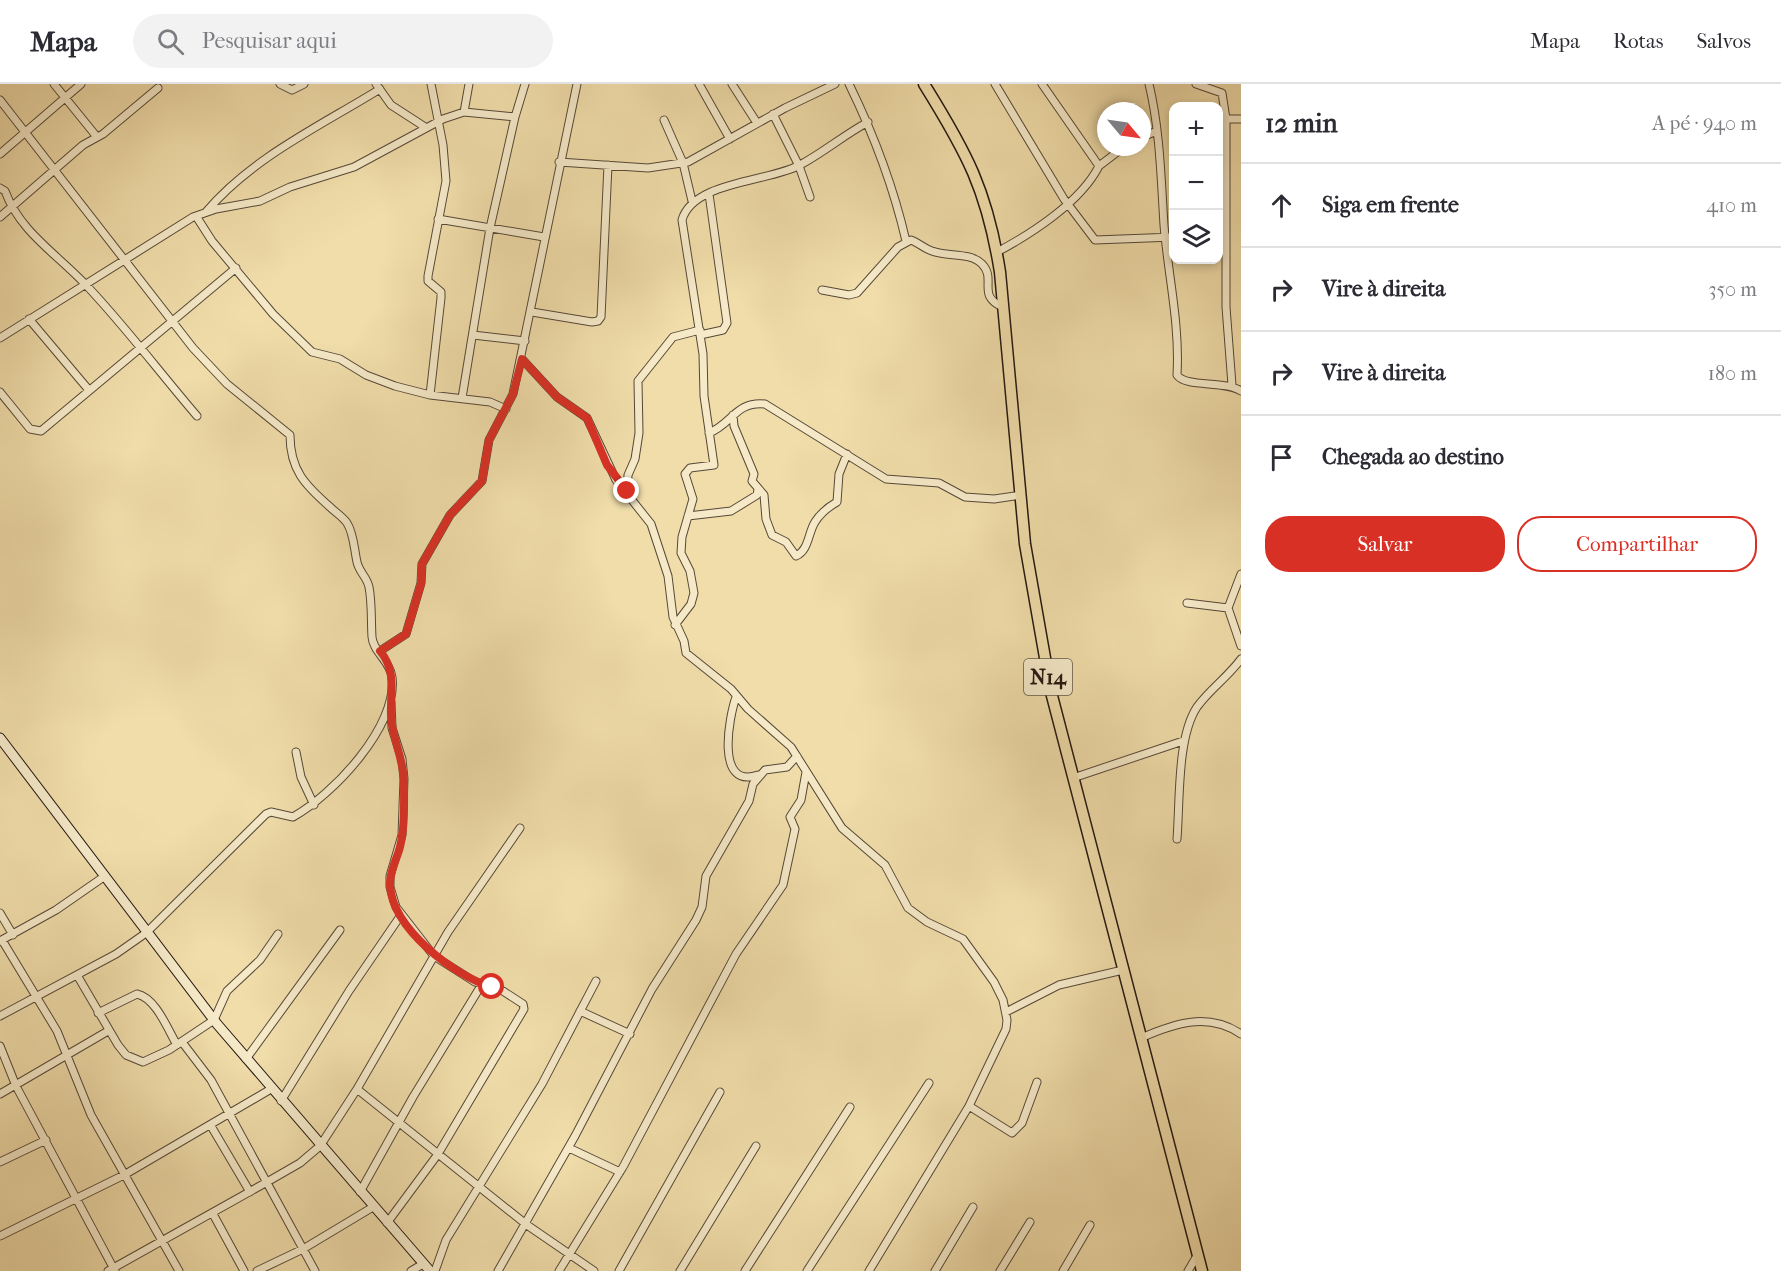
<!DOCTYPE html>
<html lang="pt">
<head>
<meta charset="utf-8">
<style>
	:root { --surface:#fff; --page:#f2f2f3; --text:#2b2b33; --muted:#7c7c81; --line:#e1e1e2; --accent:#d93025 }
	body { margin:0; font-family:"IM FELL French Canon",serif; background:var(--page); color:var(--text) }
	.controls { position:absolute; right:18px; top:18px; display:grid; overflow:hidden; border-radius:12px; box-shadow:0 3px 9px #0003 }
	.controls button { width:54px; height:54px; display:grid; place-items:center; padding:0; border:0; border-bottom:2px solid var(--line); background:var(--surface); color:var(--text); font:30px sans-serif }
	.compass { position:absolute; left:1097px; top:18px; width:54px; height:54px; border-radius:50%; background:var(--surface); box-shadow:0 3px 9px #0003; rotate:119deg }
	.stop { position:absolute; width:18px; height:18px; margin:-14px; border:4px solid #d93025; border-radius:50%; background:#fff }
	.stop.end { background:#d93025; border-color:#fff; box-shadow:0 2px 6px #0008 }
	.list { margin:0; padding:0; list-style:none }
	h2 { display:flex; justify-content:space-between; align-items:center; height:78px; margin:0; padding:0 24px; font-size:26px }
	h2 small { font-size:20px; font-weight:400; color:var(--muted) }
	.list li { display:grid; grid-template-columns:39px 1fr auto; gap:18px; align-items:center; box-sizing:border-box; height:84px; padding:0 24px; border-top:2px solid var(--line) }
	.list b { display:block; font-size:22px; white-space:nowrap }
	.list em { font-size:20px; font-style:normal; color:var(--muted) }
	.actions { display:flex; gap:12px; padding:18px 24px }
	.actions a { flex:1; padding:14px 0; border:2px solid var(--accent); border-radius:24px; text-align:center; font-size:21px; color:var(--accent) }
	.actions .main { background:var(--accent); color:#fff }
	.icon { flex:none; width:33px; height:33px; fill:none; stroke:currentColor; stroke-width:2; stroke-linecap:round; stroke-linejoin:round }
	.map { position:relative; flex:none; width:1241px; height:1187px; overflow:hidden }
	header { display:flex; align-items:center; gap:36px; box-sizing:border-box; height:84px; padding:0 30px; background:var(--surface); border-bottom:2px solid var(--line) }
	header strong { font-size:28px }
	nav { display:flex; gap:33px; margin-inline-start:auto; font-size:21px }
	.search { width:420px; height:54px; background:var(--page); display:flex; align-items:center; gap:15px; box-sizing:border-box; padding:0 21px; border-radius:33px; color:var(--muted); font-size:22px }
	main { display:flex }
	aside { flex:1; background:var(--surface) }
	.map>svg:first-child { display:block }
</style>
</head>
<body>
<header>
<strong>Mapa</strong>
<div class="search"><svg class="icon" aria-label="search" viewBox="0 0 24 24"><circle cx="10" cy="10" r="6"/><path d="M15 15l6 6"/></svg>Pesquisar aqui</div>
<nav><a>Mapa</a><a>Rotas</a><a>Salvos</a></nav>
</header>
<main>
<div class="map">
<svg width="1241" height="1187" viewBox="0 0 1241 1187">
	<rect width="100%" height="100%" fill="#f0ddaa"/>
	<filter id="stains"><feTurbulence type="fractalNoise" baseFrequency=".00333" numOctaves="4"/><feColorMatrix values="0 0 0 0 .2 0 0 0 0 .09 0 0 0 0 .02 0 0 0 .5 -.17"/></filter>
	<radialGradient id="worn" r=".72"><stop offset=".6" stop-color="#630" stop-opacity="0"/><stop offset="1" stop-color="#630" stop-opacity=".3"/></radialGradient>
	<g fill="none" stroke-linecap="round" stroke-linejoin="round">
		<defs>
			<path id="minor" d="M 54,0 L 97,53
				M 280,0 L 292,6 L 304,0
				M 376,0 L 391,21 L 425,43
				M 699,0 L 730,55
				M 732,0 L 757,39
				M 849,0 C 874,51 893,101 906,157
				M 995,0 L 1064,115 L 1095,156 L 1174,153
				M 1149,0 C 1160,46 1161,94 1164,141 C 1168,191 1180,240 1177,291 C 1186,304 1224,296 1241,307
				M 1196,0 L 1222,9 L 1226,35 L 1226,223 L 1232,301
				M 0,16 L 193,264 L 227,300 L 290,351 C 290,386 305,401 330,423 C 335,428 343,433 347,439 C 354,450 354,465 357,478 C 359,488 367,493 369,503 C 372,518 371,537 372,553 C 373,568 390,577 392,593 C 398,642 333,711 293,733 L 271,728 L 266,730 L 146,849 L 116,870 L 0,932
				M 464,28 L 469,0
				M 773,30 L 799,82 L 810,113
				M 1226,35 L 1241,35
				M 664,36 L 683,79 L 692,117
				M 1142,53 L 1157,47
				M 0,70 L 81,0
				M 559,78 L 648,84 L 688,78 L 785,24 L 835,0
				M 1099,82 L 1124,63
				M 0,104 L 5,107 C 20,148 57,170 86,201 C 125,242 160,289 197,332
				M 206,128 C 251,74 322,41 380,5
				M 196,132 L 212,157 L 273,230 L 312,268 L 340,275 L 366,291 L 395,302 L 430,311 L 490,318 L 506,325
				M 0,133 L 83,61 L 103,50 L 158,4
				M 438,135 L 544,153
				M 997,168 C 1031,150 1081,118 1099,82 L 1042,0
				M 822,206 L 849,211 L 857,209 L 898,163 L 911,156 C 919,159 925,165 932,167 C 948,173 970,168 982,180 C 997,195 976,212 1003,223
				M 532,228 L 592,238 L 598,237 L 601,233 L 608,81
				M 29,235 L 88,305
				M 473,251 L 525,257
				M 700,251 L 723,246 L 727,239 L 709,110
				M 0,254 L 193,133 L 216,125 L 260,117 L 290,103 L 354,83 L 443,35 L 464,28 L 515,33 L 525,0
				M 522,275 L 557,313 L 587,334 L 616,396 L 651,440 L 668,492 L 673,533 L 684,557 L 686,569 L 731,605 L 748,625 L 791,663 L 842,744 L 885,781 L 908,824 L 927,838 L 963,855 L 994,898 L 1003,916 L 1007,936 L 1006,945 L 969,1022 L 869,1187
				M 0,308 L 30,345 L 41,347 L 236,184
				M 430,311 L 441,214 L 441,208 L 428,197 L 428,192 L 446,97 L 443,61 L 431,0
				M 462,314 L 490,144 L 515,33
				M 733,331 L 734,342 L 754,390 L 752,397 L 764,411 L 766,435 L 772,451 L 786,458 L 796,472 C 809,466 808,449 815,438 C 820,430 830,422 837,418 L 839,390 L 847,370
				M 709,349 C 732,340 736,317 765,320 L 886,395 L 939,399 L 965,413 L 994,415 L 1021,411
				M 627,406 L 628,391 L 635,375 L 639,349 L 638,297 L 673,253 L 700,246
				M 688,432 L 731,427 L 757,411 L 758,405
				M 1241,490 L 1228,524 L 1241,562
				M 1187,519 L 1228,524
				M 675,541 L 691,520 L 694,509 L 690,487 L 681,469 L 682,453 L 693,415 L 685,390 L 690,384 L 714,381 L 704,312 L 703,270 L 682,136 C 693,97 769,98 800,81 C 824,68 844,51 868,38
				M 380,567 L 406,550 L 421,499 L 422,480 L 450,431 L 482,397 L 489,356 L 513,310 L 577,0
				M 736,613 C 729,633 715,706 758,691
				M 296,668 L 301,693 L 314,721
				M 1073,694 L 1183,657
				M 1177,755 C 1180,717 1177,653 1197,623 C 1210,605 1228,593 1241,575
				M 0,829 L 13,851
				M 2,856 L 57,947 L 91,1031 L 179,1187
				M 0,857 L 56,826 L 105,792
				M 77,891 L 118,961 L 126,971 L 143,978 L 169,966 L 214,936 L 227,907 L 260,876 L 278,850
				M 580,927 L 630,950
				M 1006,928 L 1059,901 L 1123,886
				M 98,929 L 137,910 C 156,914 168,946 177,961
				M 1141,954 C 1175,939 1208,928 1241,950
				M 182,958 L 211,996 L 315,1187
				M 0,962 L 16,1002 L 115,1187
				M 246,975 L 340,846
				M 357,1005 L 527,1141 L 594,1187
				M 0,1010 L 108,947
				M 281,1017 L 349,907 L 401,831
				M 969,1022 L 1012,1049 L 1022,1039 L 1037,998
				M 211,1042 L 250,1108
				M 569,1064 L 620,1088
				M 0,1078 L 46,1056
				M 360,1108 L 413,1013 L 482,900
				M 213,1130 L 244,1187
				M 387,1139 L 438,1070 L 524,925 L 523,920 L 503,907 L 475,898 L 434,872 L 396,823 L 390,803 L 390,792 L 402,751 L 404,695 L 402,675 L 392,644 L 391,618
				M 0,1152 L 124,1091 L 271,1005
				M 108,1187 L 267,1098 L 300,1079 L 320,1062 L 357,1005 L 448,848 L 520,744
				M 257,1187 L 303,1165 L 373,1123
				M 411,1187 L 423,1180
				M 435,1187 L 446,1156 L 542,1000 L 596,897
				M 498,1187 L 575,1052 L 652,905 L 696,836 L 702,823 L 706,792 L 749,717 L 753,700 L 765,686 L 787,683 L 797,672
				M 559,1187 L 623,1083 L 736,870 L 783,801 L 795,745 L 790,733 L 801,716 L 806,688
				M 619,1187 L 720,1008
				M 680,1187 L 756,1062
				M 745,1187 L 850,1023
				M 807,1187 L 929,999
				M 935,1187 L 973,1123
				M 1000,1187 L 1030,1138
				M 1063,1187 L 1090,1141
				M 1188,1187 L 1198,1170"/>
			<path id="secondary" d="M 0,654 L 217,940 L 430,1187"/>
			<path id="primary" d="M 924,0 C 967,69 987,106 1000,188 L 1025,460 L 1051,608 L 1202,1187"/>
		</defs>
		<use href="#minor" stroke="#564837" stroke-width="9"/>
		<use href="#secondary" stroke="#231711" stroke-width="11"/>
		<use href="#primary" stroke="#231711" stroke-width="13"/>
		<use href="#minor" stroke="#f5e9c8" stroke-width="7"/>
		<use href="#secondary" stroke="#f5e9c8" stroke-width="9"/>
		<use href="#primary" stroke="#f0ddaa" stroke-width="10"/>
	</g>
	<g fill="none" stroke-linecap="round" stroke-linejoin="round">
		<path stroke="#d93025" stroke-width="8" d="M 492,903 C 454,892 393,845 390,802 C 389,788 397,775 400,763 C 405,742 404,720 404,699 C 404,675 392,655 391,632 C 390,608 397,587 380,567 L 406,550 L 421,500 L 422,480 L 450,431 L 482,397 L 489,356 L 513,310 L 522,275 L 557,313 L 587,334 L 607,381 L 627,407"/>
	</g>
	<g text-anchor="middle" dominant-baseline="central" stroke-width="4.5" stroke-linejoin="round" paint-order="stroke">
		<rect fill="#f5e9c8" stroke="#625648" stroke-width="1.5" x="1024" y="575" width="48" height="36" rx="4.5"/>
		<g font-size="21" font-weight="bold" fill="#231711">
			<text x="1048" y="593">N14</text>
		</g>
	</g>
	<rect width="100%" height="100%" filter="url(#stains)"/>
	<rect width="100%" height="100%" fill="url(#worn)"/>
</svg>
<div class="controls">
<button>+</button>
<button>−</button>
<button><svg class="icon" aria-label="layers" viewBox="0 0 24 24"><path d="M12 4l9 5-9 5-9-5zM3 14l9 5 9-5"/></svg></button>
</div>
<svg class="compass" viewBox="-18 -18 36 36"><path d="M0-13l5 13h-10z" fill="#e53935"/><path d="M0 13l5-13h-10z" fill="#7c7c81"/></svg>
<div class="stop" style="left:492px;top:903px"></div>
<div class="stop end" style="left:627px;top:407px"></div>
</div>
<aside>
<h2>12 min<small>A pé · 940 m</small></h2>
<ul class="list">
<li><svg class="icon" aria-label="ahead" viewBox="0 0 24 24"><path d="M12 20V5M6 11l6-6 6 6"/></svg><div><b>Siga em frente</b></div><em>410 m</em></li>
<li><svg class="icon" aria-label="right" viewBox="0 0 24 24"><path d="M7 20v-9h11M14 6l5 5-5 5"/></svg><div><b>Vire à direita</b></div><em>350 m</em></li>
<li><svg class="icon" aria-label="right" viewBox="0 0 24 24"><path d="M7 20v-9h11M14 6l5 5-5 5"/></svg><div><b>Vire à direita</b></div><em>180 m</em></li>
<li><svg class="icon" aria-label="arrive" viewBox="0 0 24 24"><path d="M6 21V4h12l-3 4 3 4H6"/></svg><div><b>Chegada ao destino</b></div></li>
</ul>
<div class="actions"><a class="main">Salvar</a><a>Compartilhar</a></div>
</aside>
</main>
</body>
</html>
